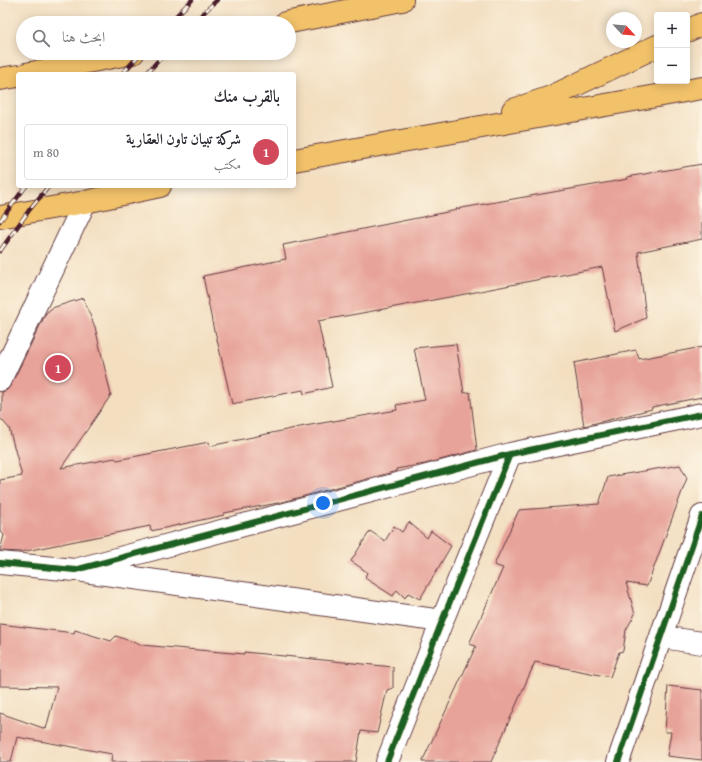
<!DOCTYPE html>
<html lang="ar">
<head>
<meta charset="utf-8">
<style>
	:root { --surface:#fff; --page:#f2f2f3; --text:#2b2b33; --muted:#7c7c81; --line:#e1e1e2; --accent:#d1495b }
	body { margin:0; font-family:"Gentium Book Plus",Amiri,serif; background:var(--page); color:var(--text); direction:rtl }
	.controls { position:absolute; right:12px; top:12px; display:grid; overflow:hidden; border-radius:4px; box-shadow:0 2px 10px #0003 }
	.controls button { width:36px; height:36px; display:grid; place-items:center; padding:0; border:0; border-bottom:1px solid var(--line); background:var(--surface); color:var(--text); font:20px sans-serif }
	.compass { position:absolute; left:606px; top:12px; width:36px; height:36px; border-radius:50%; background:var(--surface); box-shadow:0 2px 10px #0003; rotate:116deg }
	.you { position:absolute; left:323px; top:503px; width:14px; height:14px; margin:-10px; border:3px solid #fff; border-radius:50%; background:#1a73e8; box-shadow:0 0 0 6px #1a73e833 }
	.badge { display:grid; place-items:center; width:26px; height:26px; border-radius:50%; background:var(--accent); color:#fff; font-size:13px; font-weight:700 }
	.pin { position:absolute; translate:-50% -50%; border:2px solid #fff; box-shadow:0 1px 4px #0006 }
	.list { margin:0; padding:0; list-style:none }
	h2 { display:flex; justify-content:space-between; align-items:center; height:52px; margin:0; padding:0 16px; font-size:17px }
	h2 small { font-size:13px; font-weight:400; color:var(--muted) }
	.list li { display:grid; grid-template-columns:26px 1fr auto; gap:12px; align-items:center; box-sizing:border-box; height:56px; margin:0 8px 8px; padding:0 8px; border:1px solid var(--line); border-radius:4px }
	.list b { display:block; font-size:15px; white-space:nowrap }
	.list p { margin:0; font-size:13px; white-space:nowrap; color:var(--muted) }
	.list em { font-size:13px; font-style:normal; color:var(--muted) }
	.icon { flex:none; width:22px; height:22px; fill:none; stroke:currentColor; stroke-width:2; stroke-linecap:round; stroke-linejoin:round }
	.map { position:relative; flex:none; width:702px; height:762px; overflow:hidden; direction:ltr }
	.search { position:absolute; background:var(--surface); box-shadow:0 2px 10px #0003; left:16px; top:16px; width:280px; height:44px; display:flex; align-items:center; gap:10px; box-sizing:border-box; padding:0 14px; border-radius:22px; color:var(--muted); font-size:15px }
	.panel { position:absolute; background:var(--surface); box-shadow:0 2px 10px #0003; left:16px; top:72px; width:280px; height:116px; border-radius:4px; direction:rtl }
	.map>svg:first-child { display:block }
</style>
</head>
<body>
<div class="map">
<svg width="702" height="762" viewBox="0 0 702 762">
	<rect width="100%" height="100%" fill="#fcf5e5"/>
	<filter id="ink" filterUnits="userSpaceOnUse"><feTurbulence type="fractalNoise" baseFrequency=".025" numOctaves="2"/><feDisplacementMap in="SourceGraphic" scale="8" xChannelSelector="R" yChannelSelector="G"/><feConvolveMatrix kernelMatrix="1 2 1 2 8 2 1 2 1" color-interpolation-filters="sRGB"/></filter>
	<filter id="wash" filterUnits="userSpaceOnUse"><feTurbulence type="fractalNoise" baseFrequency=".012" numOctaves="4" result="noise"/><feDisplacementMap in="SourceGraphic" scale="16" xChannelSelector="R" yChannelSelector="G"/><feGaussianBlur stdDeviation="0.9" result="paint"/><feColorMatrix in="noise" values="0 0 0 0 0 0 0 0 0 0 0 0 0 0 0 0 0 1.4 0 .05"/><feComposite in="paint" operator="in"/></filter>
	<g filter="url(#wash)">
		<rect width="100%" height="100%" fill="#f3dec0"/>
		<g id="blocks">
			<path fill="#e7a299" d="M 702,164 L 702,239 L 638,252 L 646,318 L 615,331 L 602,267 L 455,296 L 318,321 L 332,387 L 304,394 L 303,390 L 232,404 L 215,331 L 214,331 L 203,276 L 286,259 L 283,245 L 457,210 L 456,209 L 628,179 L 627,177 Z
				M 83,298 L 95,327 L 111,395 L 61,468 L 115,458 L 117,460 L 209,442 L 210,446 L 305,426 L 397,410 L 396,405 L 425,400 L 414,348 L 456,344 L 464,393 L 470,392 L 477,450 L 425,464 L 396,469 L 397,471 L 278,503 L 224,513 L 224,515 L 151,531 L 150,526 L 21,552 L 0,551 L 4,535 L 0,531 L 0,480 L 22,476 L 9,428 L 0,418 L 0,413 L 2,411 L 2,392 L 7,390 L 11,385 L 46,313 L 52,308 Z
				M 702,347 L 702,397 L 652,407 L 652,409 L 584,426 L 574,363 L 636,350 L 639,359 Z
				M 680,465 L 687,478 L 647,586 L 626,583 L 635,614 L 626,630 L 623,651 L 619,652 L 610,677 L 535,662 L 491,762 L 422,762 L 476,646 L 469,644 L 503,568 L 494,565 L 519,510 L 599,504 L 608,477 Z
				M 409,522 L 427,538 L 431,531 L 451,546 L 420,599 L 408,593 L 405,598 L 397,590 L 393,596 L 365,578 L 367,572 L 351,561 L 370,531 L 385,541 L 394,526 L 402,532 Z
				M 0,624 L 74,633 L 75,630 L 111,641 L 116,636 L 141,645 L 244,654 L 244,652 L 393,667 L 393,688 L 387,690 L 377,733 L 361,731 L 356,762 L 111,762 L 112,754 L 17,737 L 11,762 L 0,762 L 0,713 L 46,729 L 57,687 L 0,686 Z
				M 668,686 L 702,690 L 702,760 L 667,756 L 671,732 L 665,732 Z"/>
		</g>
	</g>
	<g filter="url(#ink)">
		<use href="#blocks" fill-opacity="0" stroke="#633c41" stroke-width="1"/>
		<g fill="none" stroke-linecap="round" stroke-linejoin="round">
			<defs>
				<path id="street" d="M 0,380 L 85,202
					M 0,563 L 75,570 L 510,454 L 702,414
					M 84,571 L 442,621
					M 662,637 L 702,643
					M 387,762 L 442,621 L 510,454
					M 618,762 L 702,516"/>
				<path id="primary" d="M 687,31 L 702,24
					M 513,110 L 551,97 L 657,46
					M 294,160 L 702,88
					M 0,217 L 85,202 L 160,186"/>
				<path id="highway" d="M 285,23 L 402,0
					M 26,74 L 133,53
					M 0,79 L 18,76"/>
			</defs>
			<use href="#street" stroke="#633c41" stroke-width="24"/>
			<use href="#primary" stroke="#633c41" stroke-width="24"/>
			<use href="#highway" stroke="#633c41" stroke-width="24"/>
			<use href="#street" stroke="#fff" stroke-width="22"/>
			<use href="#primary" stroke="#f2c26a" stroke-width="22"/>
			<use href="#highway" stroke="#f2c26a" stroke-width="22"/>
			<defs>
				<path id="rail" d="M 169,23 L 192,0
					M 193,23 L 217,0
					M 122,74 L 141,53
					M 146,74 L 165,53
					M 0,221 L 26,186
					M 0,251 L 30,209 L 49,186"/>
			</defs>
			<use href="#rail" stroke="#4a1f2b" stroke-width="4.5"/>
			<use href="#rail" stroke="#fcf5e5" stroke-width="3" stroke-dasharray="9" stroke-linecap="butt"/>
			<defs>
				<path id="cycleway" d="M 0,563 L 75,570 L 510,454 L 702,414
					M 387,762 L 442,621 L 510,454
					M 618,762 L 702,516"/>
			</defs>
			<use href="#cycleway" stroke="#fcf5e5" stroke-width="8"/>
			<use href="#cycleway" stroke="#1b5e20" stroke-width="6"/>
		</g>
	</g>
</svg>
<div class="controls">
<button>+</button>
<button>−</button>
</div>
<svg class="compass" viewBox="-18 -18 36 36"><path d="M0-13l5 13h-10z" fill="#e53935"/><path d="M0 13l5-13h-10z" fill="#7c7c81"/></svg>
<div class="you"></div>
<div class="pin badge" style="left:58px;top:368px">1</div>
<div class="search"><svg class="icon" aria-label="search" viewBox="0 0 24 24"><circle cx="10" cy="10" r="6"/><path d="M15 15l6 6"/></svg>ابحث هنا</div>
<section class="panel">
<h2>بالقرب منك<small></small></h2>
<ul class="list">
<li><span class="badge">1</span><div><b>شركة تبيان تاون العقارية</b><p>مكتب</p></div><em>80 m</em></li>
</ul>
</section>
</div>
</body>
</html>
